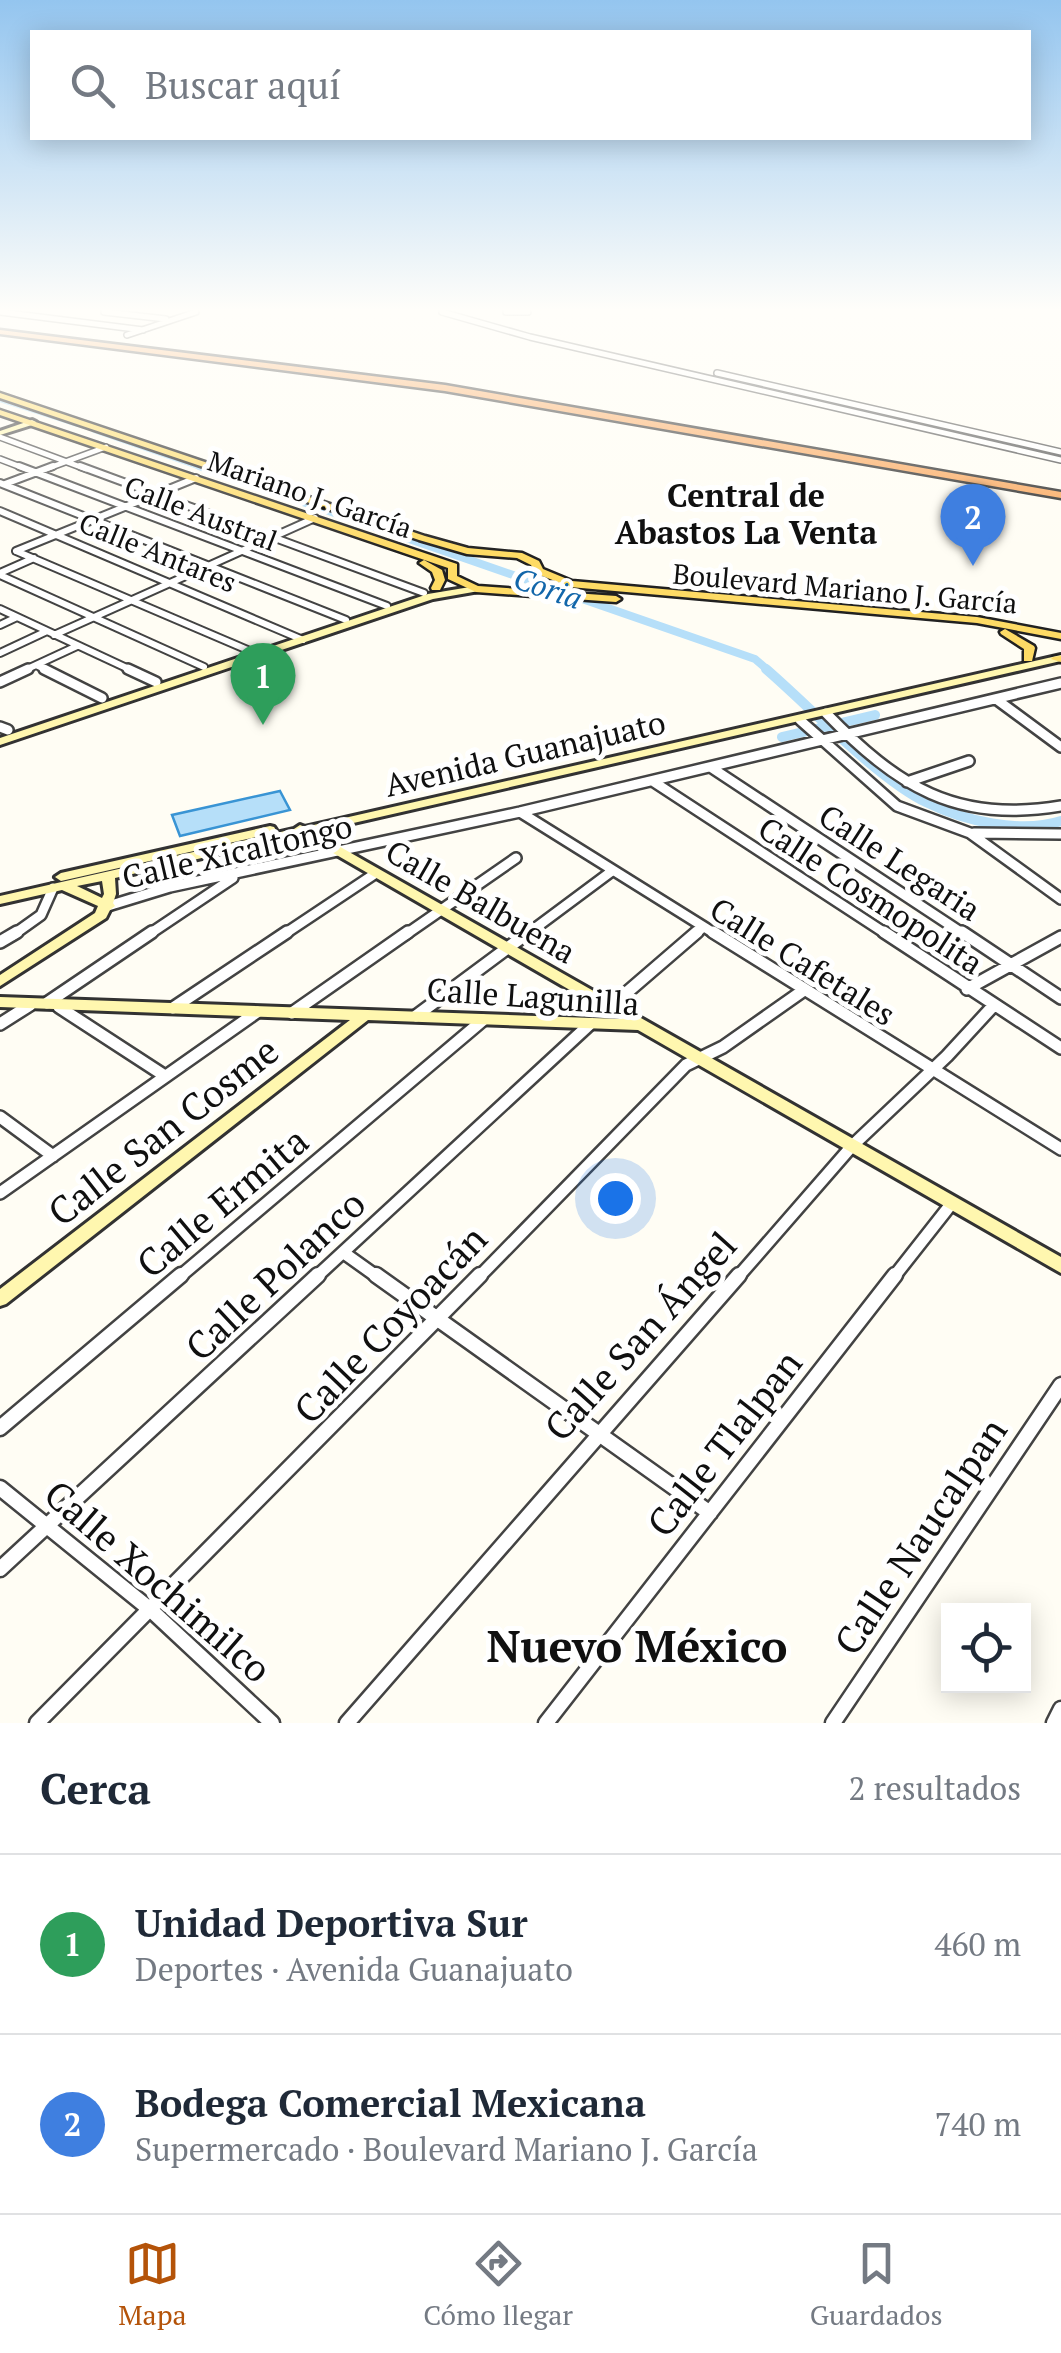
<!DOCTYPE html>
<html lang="es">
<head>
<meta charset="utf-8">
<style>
	:root { --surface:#fff; --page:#f6f6f7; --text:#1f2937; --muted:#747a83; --line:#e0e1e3; --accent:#b45309 }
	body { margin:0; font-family:"PT Serif",serif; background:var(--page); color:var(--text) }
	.controls { position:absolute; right:30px; bottom:30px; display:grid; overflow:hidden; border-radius:0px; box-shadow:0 5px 25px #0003 }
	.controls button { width:90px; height:90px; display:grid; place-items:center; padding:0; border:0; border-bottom:2px solid var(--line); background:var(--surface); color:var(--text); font:50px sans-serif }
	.you { position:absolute; left:615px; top:1198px; width:35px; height:35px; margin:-25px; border:8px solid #fff; border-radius:50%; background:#1a73e8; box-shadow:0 0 0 15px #1a73e833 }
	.badge { display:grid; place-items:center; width:65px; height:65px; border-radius:50%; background:var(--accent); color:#fff; font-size:32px; font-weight:700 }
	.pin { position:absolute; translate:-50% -82px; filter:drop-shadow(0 2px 5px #0008) }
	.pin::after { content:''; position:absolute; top:52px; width:35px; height:30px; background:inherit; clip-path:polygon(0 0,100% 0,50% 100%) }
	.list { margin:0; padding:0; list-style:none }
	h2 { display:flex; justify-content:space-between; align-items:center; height:130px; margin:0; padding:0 40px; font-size:42px }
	h2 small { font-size:32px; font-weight:400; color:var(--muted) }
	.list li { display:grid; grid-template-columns:65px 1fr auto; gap:30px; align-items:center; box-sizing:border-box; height:180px; padding:0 40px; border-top:2px solid var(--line) }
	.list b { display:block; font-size:38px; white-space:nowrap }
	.list p { margin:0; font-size:32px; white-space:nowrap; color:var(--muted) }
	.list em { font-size:32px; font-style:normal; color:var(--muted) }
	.icon { flex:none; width:55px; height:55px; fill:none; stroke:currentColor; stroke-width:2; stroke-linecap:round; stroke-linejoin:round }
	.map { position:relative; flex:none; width:1061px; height:1723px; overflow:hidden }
	.search { position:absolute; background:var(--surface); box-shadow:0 5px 25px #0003; left:30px; right:30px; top:30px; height:110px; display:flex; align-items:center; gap:25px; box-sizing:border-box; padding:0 35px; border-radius:0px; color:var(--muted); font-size:38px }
	.sheet { height:490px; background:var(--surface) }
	nav { display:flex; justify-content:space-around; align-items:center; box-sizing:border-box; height:140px; border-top:2px solid var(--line); background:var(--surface); font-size:28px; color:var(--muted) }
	nav a { display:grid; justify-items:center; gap:5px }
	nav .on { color:var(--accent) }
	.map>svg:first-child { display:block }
</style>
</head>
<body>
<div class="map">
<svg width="1061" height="1723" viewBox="0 0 1061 1723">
	<rect width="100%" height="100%" fill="#fffdf4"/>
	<path fill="#b6dff9" stroke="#3994d4" stroke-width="2.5" d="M 280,791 L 290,810 L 180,836 L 172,815 Z"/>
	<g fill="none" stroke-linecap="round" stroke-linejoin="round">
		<path stroke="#b6dff9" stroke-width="6" d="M 0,399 L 77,424
			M 94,430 L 206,469"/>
		<path stroke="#b6dff9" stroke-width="8" d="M 199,466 L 755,659 L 769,671"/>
		<path stroke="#b6dff9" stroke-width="10" d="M 766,669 C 809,706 878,779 926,802 C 964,821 1020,834 1061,821
			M 782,737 L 875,715"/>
		<defs>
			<path id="street-far4" d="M 0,312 L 143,330
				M 104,312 L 166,319
				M 442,312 L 530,337 L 1061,460
				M 506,312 L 528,312
				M 127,335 L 196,312
				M 717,373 L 1061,452
				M 0,437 L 86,469
				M 0,459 L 26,469
				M 46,469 L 106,447"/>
			<path id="street-far3" d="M 19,466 L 387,606
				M 80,466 L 424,593
				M 0,483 L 346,620
				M 5,484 L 53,466
				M 0,511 L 303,640
				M 16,551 L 250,651
				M 16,551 L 196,478
				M 0,573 L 34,558
				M 0,575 L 204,667
				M 0,609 L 133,671
				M 0,625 L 17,617
				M 54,635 L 315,518
				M 0,653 L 47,631
				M 36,665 L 49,671
				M 23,671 L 77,646"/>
			<path id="street-far2" d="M 44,669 L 102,698
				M 128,669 L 156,682
				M 0,682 L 28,669
				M 996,699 L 1061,747
				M 826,713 C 897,786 956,824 1061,806
				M 800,720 L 897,806 L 970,833 L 1061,899
				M 0,727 L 8,730
				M 712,768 L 965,935
				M 654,782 L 888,935
				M 907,782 L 969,761
				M 520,812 L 717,935
				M 974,833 L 1061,834
				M 108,906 L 170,887 L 520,812 L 1061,683
				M 13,935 L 41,915 L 53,888
				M 148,935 L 233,878
				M 283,935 L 376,873
				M 405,935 L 516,858
				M 526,935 L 612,871
				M 694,935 L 702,928"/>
			<path id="street-far1" d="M 713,932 L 1061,1149
				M 884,932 L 1061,1048
				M 962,932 L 1061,998
				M 0,942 L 17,932
				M 967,989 L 1061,937
				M 47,1003 L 152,932
				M 59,1007 L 165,1076
				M 610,1007 L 697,932
				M 173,1008 L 287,932
				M 292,1013 L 408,932
				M 416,1016 L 529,932
				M 0,1024 L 30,1005
				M 0,1117 L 53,1156
				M 0,1193 L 257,1012
				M 344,1253 L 379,1278
				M 178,1278 L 483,1020
				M 315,1278 L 590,1024
				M 478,1278 L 686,1065 L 723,1047 L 804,990
				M 737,1278 L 852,1146 L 947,1056 L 994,1005
				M 893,1278 L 952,1203"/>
			<path id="street" d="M 376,1275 L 710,1513
				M 0,1428 L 181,1275
				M 0,1488 L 152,1611 L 272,1723
				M 0,1569 L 318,1275
				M 37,1723 L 480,1275
				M 347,1723 L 739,1275
				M 546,1723 L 895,1275
				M 833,1723 L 1061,1385
				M 1054,1723 L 1061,1709"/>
			<path id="secondary" d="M 32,420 L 36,422 L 35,424 L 0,435 L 0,431 Z
				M 476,586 L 481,589 L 479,591 L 433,599 L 0,745 L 0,738 L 428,594 Z
				M 1061,655 L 1061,661 L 314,832 L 1061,1257 L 1061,1273 L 638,1030 L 368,1020 L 6,1304 L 0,1306 L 0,1289 L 350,1020 L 0,1007 L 0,997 L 620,1019 L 302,835 L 115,878 L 116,894 L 113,903 L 115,906 L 110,910 L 106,918 L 0,986 L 0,975 L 95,913 L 98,906 L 62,890 L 0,904 L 0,896 L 294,829 L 300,825 L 305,827 ZM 102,881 L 104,894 L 102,898 L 77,886 Z
				M 270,826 L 274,827 L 276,830 L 274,833 L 61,881 L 55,877 L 61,873 Z"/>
			<path id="primary" d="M 0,393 L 425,536 L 468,548 L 522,553 L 539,561 L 543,569 L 572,581 L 977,617 L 1061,633 L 1061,639 L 977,623 L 570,587 L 535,573 L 531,565 L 517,558 L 467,554 L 419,540 L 0,398 Z
				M 0,410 L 457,564 L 457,576 L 478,586 L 616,596 L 621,599 L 616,602 L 476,592 L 448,579 L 448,568 L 0,415 Z
				M 424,560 L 442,570 L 445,580 L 440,590 L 432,590 L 431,588 L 435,580 L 432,572 L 419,563 Z
				M 1005,629 L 1034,646 L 1035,648 L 1032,661 L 1024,661 L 1024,649 L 1001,634 L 1000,632 Z
				M 1061,656 L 1061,662 L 1051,659 L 1053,657 Z"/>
			<path id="highway" d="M 0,330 L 445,385 L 1061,492 L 1061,498 L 445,391 L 0,334 Z"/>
		</defs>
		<use href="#street-far4" stroke="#434343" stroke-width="8"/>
		<use href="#street-far3" stroke="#434343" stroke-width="10"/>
		<use href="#street-far2" stroke="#434343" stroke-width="14"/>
		<use href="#street-far1" stroke="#434343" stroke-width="16"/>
		<use href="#street" stroke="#434343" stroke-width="19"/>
		<use href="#secondary" stroke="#323232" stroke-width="6"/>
		<use href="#primary" stroke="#212121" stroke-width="5"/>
		<use href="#highway" stroke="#212121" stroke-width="5"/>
		<use href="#street-far4" stroke="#fff" stroke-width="5"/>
		<use href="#street-far3" stroke="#fff" stroke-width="6"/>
		<use href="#street-far2" stroke="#fff" stroke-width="9"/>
		<use href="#street-far1" stroke="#fff" stroke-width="11"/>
		<use href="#street" stroke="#fff" stroke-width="14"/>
		<use href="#secondary" fill="#fff7af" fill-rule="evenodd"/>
		<use href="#primary" fill="#fedb65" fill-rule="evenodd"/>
		<use href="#highway" fill="#faa457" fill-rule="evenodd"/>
	</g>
	<linearGradient id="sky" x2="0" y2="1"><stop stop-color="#94c5ef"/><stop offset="0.56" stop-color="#fffefa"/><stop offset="1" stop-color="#fffefa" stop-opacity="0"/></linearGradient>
	<rect width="1061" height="553" fill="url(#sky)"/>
	<g text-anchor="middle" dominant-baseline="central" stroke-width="10" stroke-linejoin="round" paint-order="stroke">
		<g font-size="28" fill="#101010" stroke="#fff">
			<text transform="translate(310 494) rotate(19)">Mariano J. García</text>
			<text transform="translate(201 513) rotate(21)">Calle Austral</text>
			<text transform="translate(158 552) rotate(22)">Calle Antares</text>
			<text transform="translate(845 588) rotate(5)">Boulevard Mariano J. García</text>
		</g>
		<g font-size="30" font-style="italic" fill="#1266aa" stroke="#fff">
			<text transform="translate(548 588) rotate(19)">Coria</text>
		</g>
		<g font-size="32" font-weight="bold" fill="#101010" stroke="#fff">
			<text x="746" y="495">Central de<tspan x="746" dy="37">Abastos La Venta</tspan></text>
		</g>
		<g font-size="32" fill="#101010" stroke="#fff">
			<text transform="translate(525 753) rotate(-13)">Avenida Guanajuato</text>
			<text transform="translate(237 851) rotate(-13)">Calle Xicaltongo</text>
			<text transform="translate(900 862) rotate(33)">Calle Legaria</text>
			<text transform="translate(871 895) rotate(33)">Calle Cosmopolita</text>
			<text transform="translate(481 901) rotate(30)">Calle Balbuena</text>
			<text transform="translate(803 961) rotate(32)">Calle Cafetales</text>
			<text transform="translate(533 996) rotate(4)">Calle Lagunilla</text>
		</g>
		<g font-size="38" fill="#101010" stroke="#fff">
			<text transform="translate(163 1131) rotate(-38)">Calle San Cosme</text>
			<text transform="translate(222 1202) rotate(-40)">Calle Ermita</text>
			<text transform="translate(275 1275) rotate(-43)">Calle Polanco</text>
			<text transform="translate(390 1324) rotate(-46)">Calle Coyoacán</text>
			<text transform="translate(640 1336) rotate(-48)">Calle San Ángel</text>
			<text transform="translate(724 1443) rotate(-52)">Calle Tlalpan</text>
			<text transform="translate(920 1536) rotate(-56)">Calle Naucalpan</text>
			<text transform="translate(158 1581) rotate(41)">Calle Xochimilco</text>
		</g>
		<g font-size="45" font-weight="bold" fill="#101010" stroke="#fff">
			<text x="637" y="1645">Nuevo México</text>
		</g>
	</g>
</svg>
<div class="controls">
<button><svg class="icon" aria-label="locate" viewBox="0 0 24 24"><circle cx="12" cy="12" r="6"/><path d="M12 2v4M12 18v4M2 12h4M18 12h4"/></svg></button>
</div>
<div class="you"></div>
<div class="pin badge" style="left:263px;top:725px;background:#2e9e5b">1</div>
<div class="pin badge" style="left:973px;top:566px;background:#3f7fe0">2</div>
<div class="search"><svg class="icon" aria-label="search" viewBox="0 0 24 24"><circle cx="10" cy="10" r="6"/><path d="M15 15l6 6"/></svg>Buscar aquí</div>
</div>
<section class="sheet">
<h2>Cerca<small>2 resultados</small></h2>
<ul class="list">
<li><span class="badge" style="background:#2e9e5b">1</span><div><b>Unidad Deportiva Sur</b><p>Deportes · Avenida Guanajuato</p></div><em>460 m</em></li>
<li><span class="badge" style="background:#3f7fe0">2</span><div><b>Bodega Comercial Mexicana</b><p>Supermercado · Boulevard Mariano J. García</p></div><em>740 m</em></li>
</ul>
</section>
<nav>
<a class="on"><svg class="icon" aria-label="map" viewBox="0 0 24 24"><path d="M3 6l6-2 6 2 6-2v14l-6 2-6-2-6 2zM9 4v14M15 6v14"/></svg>Mapa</a>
<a><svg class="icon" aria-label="directions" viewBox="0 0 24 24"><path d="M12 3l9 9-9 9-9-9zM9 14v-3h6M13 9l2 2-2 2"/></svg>Cómo llegar</a>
<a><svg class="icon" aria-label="saved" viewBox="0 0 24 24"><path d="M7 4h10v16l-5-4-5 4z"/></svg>Guardados</a>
</nav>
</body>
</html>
